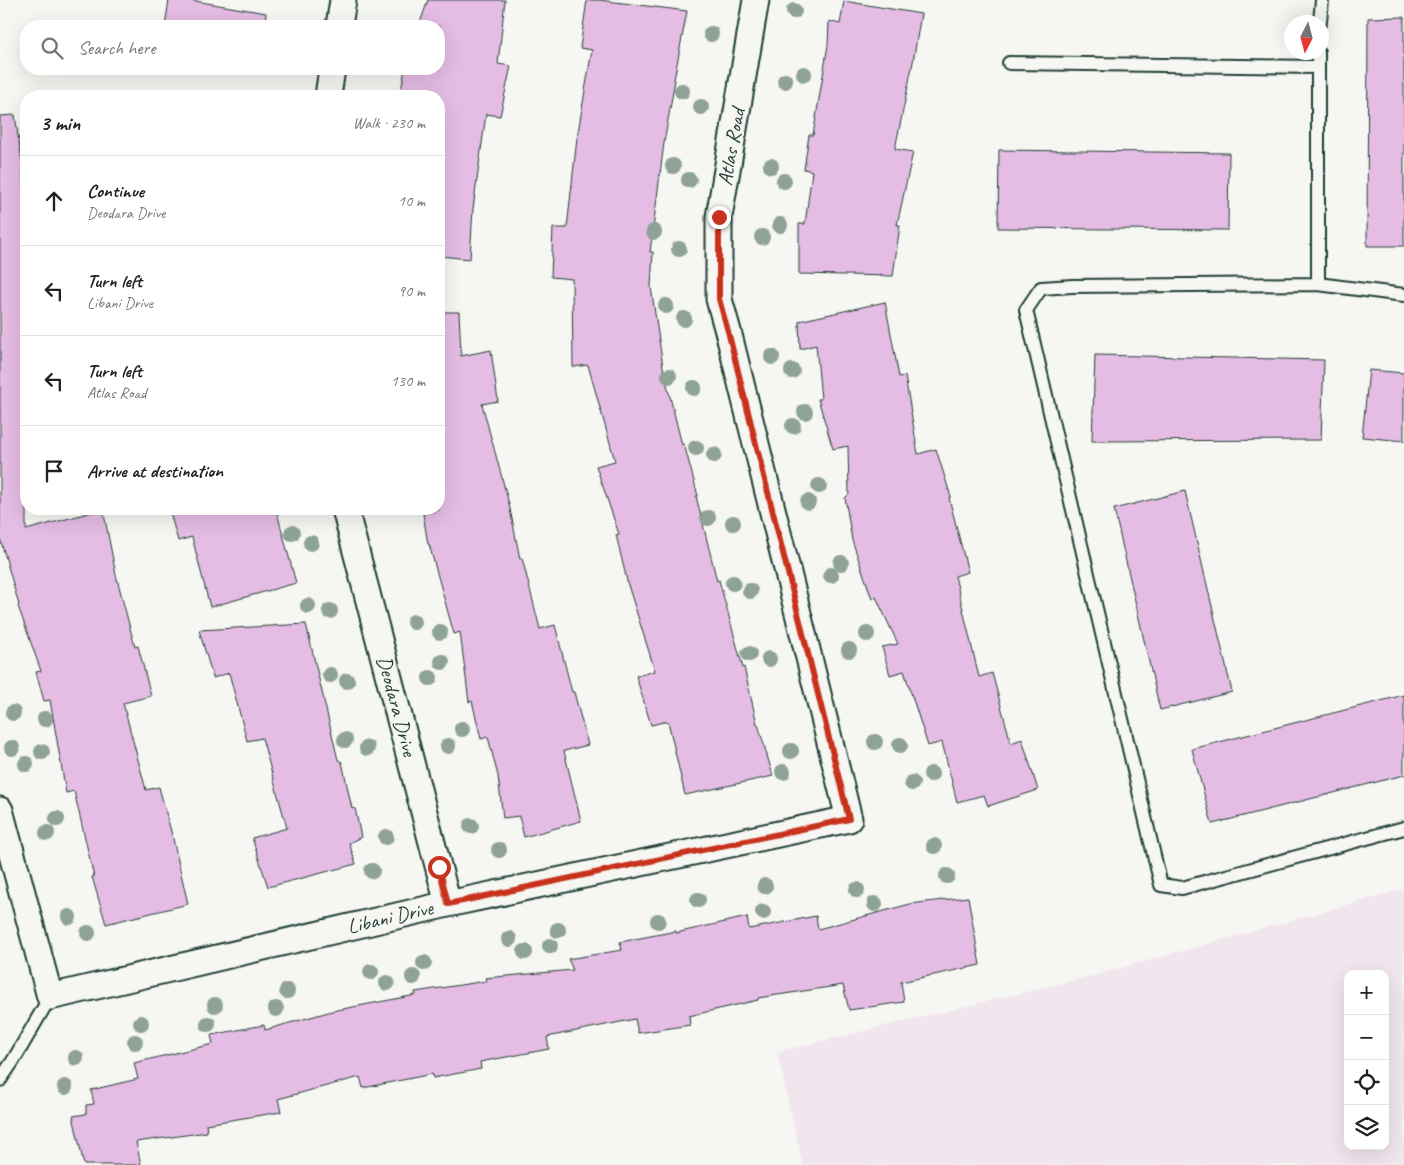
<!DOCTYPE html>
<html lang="en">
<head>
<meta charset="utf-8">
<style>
	:root { --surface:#fff; --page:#f6f6f6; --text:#202124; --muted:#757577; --line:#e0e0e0 }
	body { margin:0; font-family:Caveat,sans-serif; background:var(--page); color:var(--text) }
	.controls { position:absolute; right:15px; bottom:15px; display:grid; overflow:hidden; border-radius:10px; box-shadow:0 5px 20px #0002 }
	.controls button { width:45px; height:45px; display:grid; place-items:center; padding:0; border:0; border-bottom:1px solid var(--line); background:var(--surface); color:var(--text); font:25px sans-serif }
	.compass { position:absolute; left:1284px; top:15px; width:45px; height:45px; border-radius:50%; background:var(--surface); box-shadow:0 5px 20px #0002; rotate:186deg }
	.stop { position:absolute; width:15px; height:15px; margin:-11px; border:4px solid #c8321e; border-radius:50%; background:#fff }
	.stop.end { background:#c8321e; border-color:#fff; box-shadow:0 1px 5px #0008 }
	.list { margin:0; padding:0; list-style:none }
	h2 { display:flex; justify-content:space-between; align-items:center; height:65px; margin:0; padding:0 20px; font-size:21px }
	h2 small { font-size:16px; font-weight:400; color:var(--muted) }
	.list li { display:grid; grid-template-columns:32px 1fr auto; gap:15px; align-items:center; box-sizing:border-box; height:90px; padding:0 20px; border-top:1px solid var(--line) }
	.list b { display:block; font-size:19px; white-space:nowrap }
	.list p { margin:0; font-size:16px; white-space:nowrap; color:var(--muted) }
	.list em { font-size:16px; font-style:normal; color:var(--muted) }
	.icon { flex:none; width:28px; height:28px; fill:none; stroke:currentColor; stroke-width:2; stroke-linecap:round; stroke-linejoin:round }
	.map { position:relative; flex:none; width:1404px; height:1165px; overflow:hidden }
	.search { position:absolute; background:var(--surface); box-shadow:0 5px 20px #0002; left:20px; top:20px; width:425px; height:55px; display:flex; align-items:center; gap:12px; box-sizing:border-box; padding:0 18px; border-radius:20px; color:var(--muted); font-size:19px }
	.panel { position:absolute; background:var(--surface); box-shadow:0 5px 20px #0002; left:20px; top:90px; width:425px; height:425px; border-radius:20px }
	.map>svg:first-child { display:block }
</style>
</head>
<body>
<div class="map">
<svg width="1404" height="1165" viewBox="0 0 1404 1165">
	<rect width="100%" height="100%" fill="#f6f6f2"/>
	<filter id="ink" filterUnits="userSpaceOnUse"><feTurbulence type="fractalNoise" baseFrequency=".02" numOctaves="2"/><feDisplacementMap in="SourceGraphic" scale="10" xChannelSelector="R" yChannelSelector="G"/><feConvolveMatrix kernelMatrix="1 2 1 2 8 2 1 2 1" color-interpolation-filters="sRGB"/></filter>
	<g filter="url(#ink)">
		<path fill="#f1e5ee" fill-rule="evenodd" d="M 1404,889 L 1404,1165 L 803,1165 L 777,1052 L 1100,974 ZM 1348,974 L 1385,974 L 1385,1146 L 1348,1146 Z"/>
		<path fill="#e5bce4" stroke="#1f3d34" d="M 169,0 L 189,0 L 266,13 L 265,26 L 165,26 Z
			M 428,0 L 505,0 L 498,64 L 511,66 L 500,116 L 486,114 L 473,209 L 470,259 L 439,256 L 439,96 L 400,96 L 405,69 L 439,69 L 439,26 L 419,26 Z
			M 587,0 L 599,0 L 687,11 L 674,80 L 675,80 L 664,143 L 650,252 L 653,252 L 651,287 L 664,373 L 682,445 L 684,444 L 698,496 L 696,496 L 717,581 L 719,580 L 743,668 L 744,667 L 757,724 L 758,724 L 773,776 L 685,795 L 668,721 L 651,725 L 636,676 L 655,671 L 628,585 L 616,535 L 619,534 L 596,466 L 615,461 L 588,365 L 573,367 L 572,279 L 551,277 L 553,228 L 567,228 L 577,138 L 592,50 L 580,48 Z
			M 844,1 L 921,14 L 913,62 L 895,149 L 913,152 L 897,225 L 900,225 L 893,276 L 799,274 L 799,224 L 805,224 L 812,171 L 804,169 L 809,135 L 813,135 L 828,45 L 829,21 L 840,24 Z
			M 1404,17 L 1404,246 L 1367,246 L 1368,18 Z
			M 15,115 L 22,162 L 26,204 L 26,530 L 103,509 L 116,575 L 135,647 L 138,646 L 151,696 L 123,703 L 146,790 L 159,787 L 173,839 L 188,904 L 106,924 L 92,877 L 94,877 L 74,791 L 66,793 L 50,700 L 44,701 L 36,672 L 41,671 L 18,606 L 19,605 L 0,538 L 0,116 Z
			M 999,150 L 1229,153 L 1228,230 L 998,228 Z
			M 885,302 L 899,377 L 905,376 L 918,454 L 936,449 L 951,497 L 949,498 L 968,572 L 955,576 L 979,677 L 992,673 L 1011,743 L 1022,739 L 1038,790 L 988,806 L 984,795 L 957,802 L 942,742 L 928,746 L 904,671 L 890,675 L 882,647 L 898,644 L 876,597 L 872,599 L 852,540 L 845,498 L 849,494 L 848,446 L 833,449 L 818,399 L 821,399 L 816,345 L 800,349 L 799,321 Z
			M 439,312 L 459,312 L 461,356 L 491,350 L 498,401 L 482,404 L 509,504 L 520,559 L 522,558 L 540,629 L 555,625 L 572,692 L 574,692 L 588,745 L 564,751 L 581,821 L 524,837 L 519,816 L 503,818 L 498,776 L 488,737 L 481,739 L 472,701 L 469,702 L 460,632 L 454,634 L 429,544 L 428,544 L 423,514 L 439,510 Z
			M 1095,355 L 1324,360 L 1321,440 L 1092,441 Z
			M 1369,370 L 1404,373 L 1404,441 L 1362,437 Z
			M 1185,491 L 1232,692 L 1160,710 L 1114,509 Z
			M 169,509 L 276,509 L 296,583 L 210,607 L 192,537 L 178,541 Z
			M 306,624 L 338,760 L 342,762 L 352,809 L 355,808 L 361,837 L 349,843 L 356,864 L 268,887 L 252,838 L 287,828 L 262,738 L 247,741 L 229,673 L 213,678 L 199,630 Z
			M 1404,695 L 1404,775 L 1212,824 L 1192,749 Z
			M 968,897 L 980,965 L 901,982 L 904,1002 L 849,1010 L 843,985 L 758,998 L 758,1000 L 689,1016 L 690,1025 L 638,1033 L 635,1019 L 547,1037 L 549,1049 L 480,1062 L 481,1069 L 433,1078 L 432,1074 L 363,1088 L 360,1077 L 278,1099 L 281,1112 L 206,1124 L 207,1132 L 136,1142 L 141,1165 L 84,1165 L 73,1116 L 86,1114 L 86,1105 L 94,1104 L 91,1090 L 138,1079 L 134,1063 L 213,1044 L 211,1035 L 264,1025 L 265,1030 L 332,1011 L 416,995 L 415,992 L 486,981 L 485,978 L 573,970 L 568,959 L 622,950 L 620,942 L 676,931 L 676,933 L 747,917 L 749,929 L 816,916 L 818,929 L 910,904 Z"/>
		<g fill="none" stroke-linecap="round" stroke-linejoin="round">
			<defs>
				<path id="lane" d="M 1320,22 L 1322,0
					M 1318,52 L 1318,284 L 1404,295
					M 1009,63 L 1317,67
					M 1318,284 L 1072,286 L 1041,288 L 1026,310 L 1161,885 L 1182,888 L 1404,828
					M 0,1080 L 13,1061 L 50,997"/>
				<path id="street" d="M 339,26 L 343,0
					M 328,96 L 332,69
					M 345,509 L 448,904
					M 0,810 L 50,997 L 448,904 L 849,819 L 729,335 L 719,299 L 719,217 L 756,0"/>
			</defs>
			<use href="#lane" stroke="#1f3d34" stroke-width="16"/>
			<use href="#street" stroke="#1f3d34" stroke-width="29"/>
			<use href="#lane" stroke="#f6f6f2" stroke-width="12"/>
			<use href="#street" stroke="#f6f6f2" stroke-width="25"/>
		</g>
		<g fill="#8ea296">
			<circle cx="794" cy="11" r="8"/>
			<circle cx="711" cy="34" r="8"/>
			<circle cx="804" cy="74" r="8"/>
			<circle cx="785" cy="81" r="8"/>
			<circle cx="682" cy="91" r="8"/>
			<circle cx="701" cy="107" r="8"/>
			<circle cx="673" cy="166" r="8"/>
			<circle cx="771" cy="166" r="8"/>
			<circle cx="689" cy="180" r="8"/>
			<circle cx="784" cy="181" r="8"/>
			<circle cx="780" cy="225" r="8"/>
			<circle cx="654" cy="232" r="8"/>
			<circle cx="762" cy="237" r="8"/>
			<circle cx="679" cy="249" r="8"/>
			<circle cx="666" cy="306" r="8"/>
			<circle cx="684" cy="319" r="8"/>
			<circle cx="772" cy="357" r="8"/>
			<circle cx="792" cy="371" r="8"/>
			<circle cx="669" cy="376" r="8"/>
			<circle cx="694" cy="388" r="8"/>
			<circle cx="805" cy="412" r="8"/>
			<circle cx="793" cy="426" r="8"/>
			<circle cx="696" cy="448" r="8"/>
			<circle cx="714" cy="455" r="8"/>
			<circle cx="819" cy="486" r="8"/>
			<circle cx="808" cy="502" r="8"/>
			<circle cx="708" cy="518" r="8"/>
			<circle cx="733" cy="523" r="8"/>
			<circle cx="292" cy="533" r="8"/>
			<circle cx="311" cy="543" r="8"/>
			<circle cx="841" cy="563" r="8"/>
			<circle cx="831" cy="575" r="8"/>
			<circle cx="733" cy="583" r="8"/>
			<circle cx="750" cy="591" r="8"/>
			<circle cx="308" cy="606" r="8"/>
			<circle cx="330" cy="611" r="8"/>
			<circle cx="414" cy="622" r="8"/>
			<circle cx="440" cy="632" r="8"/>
			<circle cx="867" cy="634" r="8"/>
			<circle cx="849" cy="650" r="8"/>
			<circle cx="749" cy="654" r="8"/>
			<circle cx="769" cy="659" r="8"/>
			<circle cx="442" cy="662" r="8"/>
			<circle cx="330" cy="675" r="8"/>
			<circle cx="430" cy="678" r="8"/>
			<circle cx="347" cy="681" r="8"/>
			<circle cx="13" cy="713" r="8"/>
			<circle cx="45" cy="719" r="8"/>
			<circle cx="462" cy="729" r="8"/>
			<circle cx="345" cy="740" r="8"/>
			<circle cx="875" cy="742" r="8"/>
			<circle cx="900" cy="745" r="8"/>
			<circle cx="448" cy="746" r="8"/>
			<circle cx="12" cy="748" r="8"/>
			<circle cx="367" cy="748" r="8"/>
			<circle cx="791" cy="751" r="8"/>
			<circle cx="42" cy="752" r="8"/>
			<circle cx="26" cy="764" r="8"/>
			<circle cx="783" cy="772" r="8"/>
			<circle cx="931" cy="774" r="8"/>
			<circle cx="912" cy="783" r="8"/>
			<circle cx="57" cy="819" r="8"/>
			<circle cx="471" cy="826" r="8"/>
			<circle cx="47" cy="833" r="8"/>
			<circle cx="386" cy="837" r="8"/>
			<circle cx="934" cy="846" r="8"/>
			<circle cx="499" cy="850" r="8"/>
			<circle cx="372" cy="871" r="8"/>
			<circle cx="947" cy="876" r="8"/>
			<circle cx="765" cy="886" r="8"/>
			<circle cx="857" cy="890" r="8"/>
			<circle cx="698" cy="900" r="8"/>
			<circle cx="875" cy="904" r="8"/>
			<circle cx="763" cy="912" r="8"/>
			<circle cx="69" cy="917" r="8"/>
			<circle cx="658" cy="921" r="8"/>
			<circle cx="558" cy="930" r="8"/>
			<circle cx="88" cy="933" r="8"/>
			<circle cx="509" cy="939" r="8"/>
			<circle cx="550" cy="946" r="8"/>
			<circle cx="525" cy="952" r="8"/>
			<circle cx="424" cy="963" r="8"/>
			<circle cx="371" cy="972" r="8"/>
			<circle cx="413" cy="977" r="8"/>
			<circle cx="387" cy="983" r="8"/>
			<circle cx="287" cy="991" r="8"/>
			<circle cx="215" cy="1005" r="8"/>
			<circle cx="276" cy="1009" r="8"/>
			<circle cx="141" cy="1023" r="8"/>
			<circle cx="208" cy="1024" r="8"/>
			<circle cx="135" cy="1042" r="8"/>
			<circle cx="76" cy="1058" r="8"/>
			<circle cx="65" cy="1087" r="8"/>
		</g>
	</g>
	<g fill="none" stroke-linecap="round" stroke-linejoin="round" filter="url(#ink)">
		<path stroke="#c8321e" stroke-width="6" d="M 439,867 L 448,904 L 849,819 L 729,335 L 719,299 L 719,217"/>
	</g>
	<g text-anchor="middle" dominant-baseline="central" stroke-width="4" stroke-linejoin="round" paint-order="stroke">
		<g font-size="21" fill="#1f3d34" stroke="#f6f6f2">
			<text transform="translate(731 147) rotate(-80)">Atlas Road</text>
			<text transform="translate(397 706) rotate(75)">Deodara Drive</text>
			<text transform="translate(390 917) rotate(-13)">Libani Drive</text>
		</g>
	</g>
</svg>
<div class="controls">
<button>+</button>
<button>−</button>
<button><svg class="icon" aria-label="locate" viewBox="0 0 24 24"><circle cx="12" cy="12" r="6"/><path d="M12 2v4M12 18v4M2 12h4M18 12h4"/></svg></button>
<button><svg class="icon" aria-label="layers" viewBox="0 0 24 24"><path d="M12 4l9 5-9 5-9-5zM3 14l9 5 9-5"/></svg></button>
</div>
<svg class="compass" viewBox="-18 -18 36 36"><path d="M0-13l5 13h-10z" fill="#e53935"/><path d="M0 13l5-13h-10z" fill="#757577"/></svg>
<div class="stop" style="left:439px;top:867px"></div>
<div class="stop end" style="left:719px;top:217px"></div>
<div class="search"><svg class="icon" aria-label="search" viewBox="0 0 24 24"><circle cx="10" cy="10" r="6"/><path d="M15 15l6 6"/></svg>Search here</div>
<section class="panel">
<h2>3 min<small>Walk · 230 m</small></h2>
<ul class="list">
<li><svg class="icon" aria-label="ahead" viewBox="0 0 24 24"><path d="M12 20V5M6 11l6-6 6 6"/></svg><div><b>Continue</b><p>Deodara Drive</p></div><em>10 m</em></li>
<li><svg class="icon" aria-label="left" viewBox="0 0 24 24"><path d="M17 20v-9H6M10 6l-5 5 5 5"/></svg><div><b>Turn left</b><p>Libani Drive</p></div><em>90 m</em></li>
<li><svg class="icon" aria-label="left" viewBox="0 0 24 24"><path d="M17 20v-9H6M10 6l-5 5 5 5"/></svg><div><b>Turn left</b><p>Atlas Road</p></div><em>130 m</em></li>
<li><svg class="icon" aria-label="arrive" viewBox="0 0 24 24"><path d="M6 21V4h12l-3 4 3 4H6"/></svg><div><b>Arrive at destination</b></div></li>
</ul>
</section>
</div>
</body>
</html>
